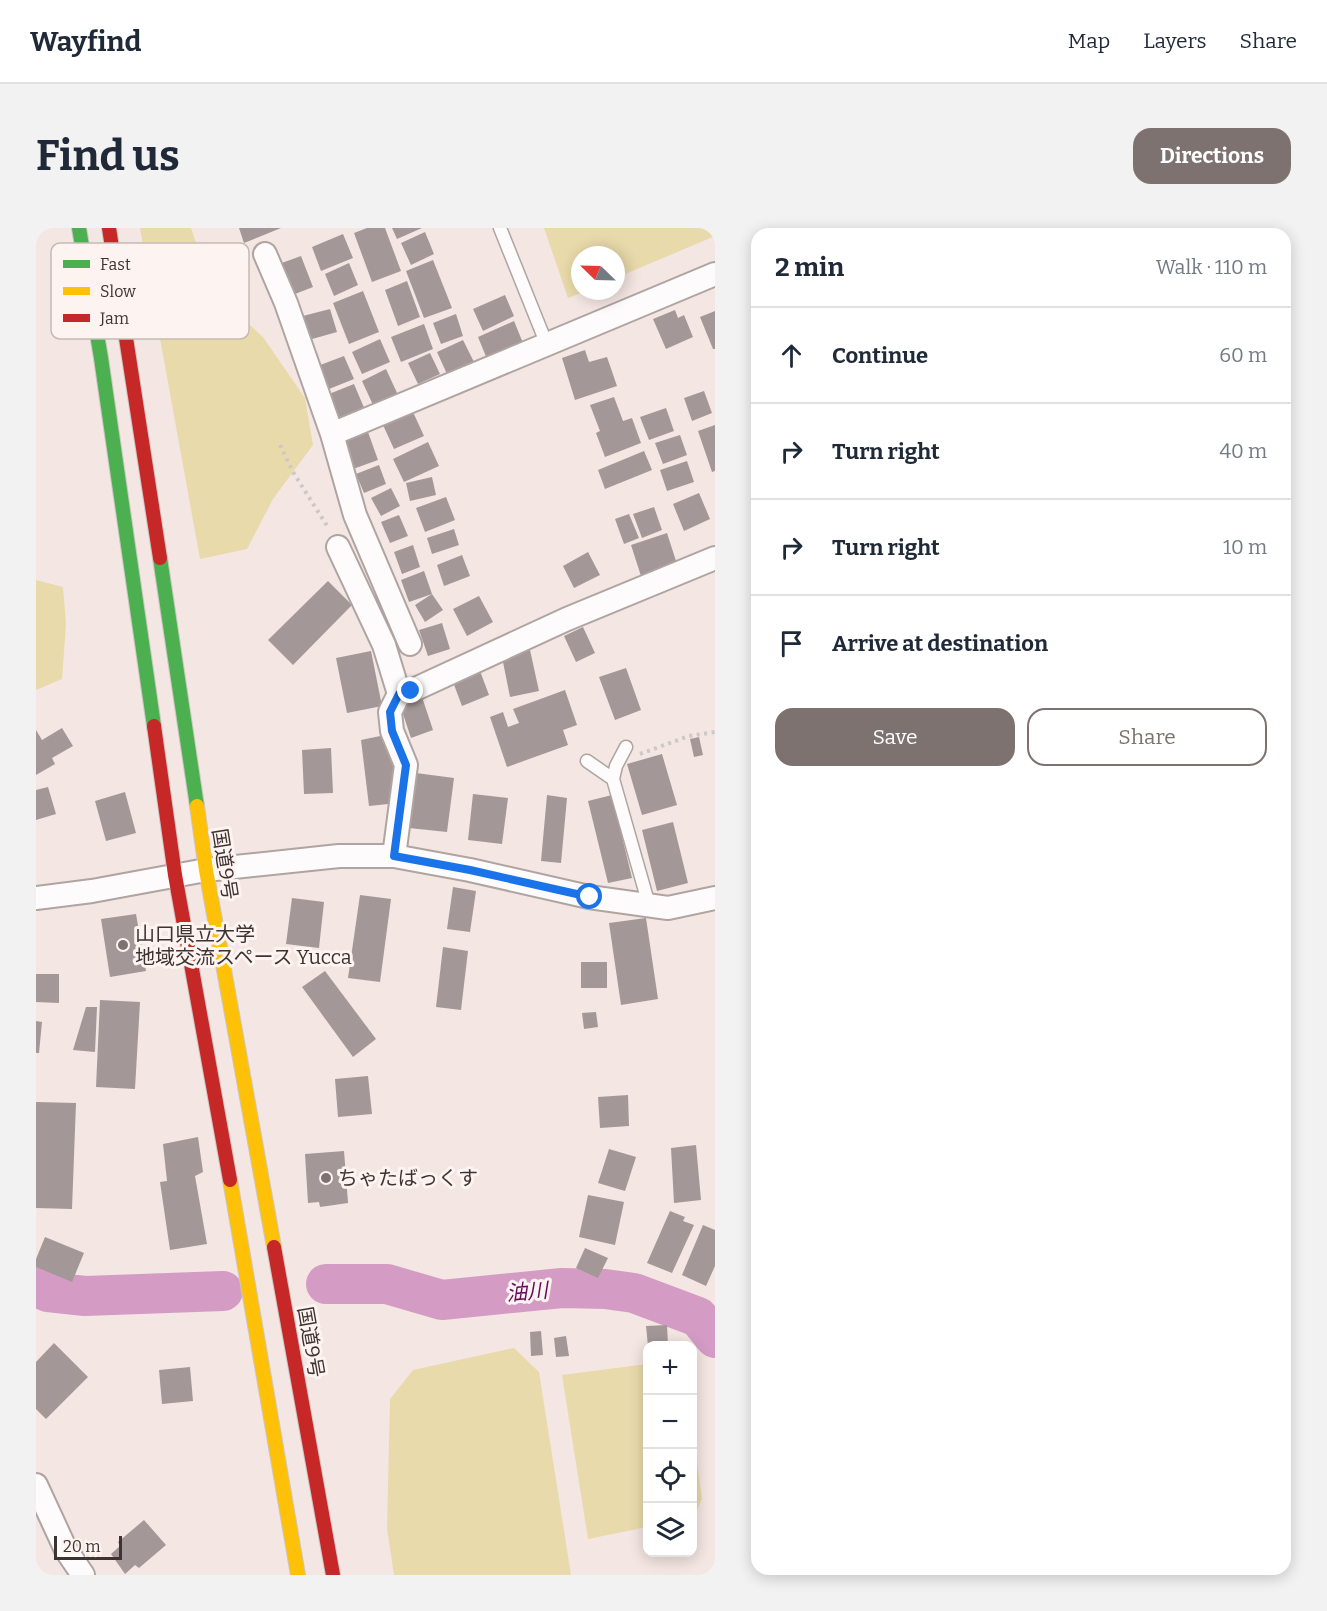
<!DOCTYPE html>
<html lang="en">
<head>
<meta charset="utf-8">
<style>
	:root { --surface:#fff; --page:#f2f2f3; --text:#1f2937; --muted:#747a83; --line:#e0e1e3; --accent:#7d726f }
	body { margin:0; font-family:Bitter,"Noto Sans JP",serif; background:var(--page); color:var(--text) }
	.controls { position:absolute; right:18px; bottom:18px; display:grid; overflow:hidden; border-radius:12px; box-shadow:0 3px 15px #0003 }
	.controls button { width:54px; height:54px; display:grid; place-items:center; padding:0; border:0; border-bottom:2px solid var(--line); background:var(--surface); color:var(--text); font:30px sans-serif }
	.compass { position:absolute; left:535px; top:18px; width:54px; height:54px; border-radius:50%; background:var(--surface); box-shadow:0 3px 15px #0003; rotate:293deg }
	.scale { position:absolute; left:18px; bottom:15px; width:68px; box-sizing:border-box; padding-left:6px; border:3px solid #3d3431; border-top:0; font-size:16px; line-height:21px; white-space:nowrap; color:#3d3431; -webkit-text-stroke:4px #fdf3f0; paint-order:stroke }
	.stop { position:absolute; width:18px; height:18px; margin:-14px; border:4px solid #1a73e8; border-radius:50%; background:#fff }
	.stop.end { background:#1a73e8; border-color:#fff; box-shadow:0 2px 6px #0008 }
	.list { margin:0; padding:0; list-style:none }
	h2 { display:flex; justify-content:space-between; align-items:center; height:78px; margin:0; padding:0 24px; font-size:26px }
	h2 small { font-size:20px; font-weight:400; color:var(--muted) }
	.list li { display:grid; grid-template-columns:39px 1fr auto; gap:18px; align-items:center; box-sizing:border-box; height:96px; padding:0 24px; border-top:2px solid var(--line) }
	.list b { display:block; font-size:22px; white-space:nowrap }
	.list em { font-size:20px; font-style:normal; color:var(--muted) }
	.actions { display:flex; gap:12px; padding:18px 24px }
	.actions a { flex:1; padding:14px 0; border:2px solid var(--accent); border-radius:18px; text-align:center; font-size:21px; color:var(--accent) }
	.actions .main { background:var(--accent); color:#fff }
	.icon { flex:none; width:33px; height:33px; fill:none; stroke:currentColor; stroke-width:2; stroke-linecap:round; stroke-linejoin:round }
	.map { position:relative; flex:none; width:679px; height:1347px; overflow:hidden; border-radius:18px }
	header { display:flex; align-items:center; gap:36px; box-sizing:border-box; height:84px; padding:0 30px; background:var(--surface); border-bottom:2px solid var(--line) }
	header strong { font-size:28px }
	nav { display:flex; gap:33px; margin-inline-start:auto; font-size:21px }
	.intro { display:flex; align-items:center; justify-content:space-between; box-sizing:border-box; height:144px; padding:0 36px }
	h1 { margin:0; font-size:42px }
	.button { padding:15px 27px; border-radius:18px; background:var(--accent); color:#fff; font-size:21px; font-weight:700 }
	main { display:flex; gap:36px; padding:0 36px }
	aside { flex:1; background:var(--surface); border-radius:18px; box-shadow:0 3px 15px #0003 }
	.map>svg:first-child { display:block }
</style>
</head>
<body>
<header>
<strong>Wayfind</strong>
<nav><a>Map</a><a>Layers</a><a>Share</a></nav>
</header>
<div class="intro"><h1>Find us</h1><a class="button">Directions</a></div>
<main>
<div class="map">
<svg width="679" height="1347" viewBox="0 0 679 1347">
	<rect width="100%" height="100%" fill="#f4e6e2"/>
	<path fill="#e9daab" d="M 104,0 L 155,0 L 176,62 L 227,109 L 269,170 L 277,217 L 237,271 L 211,321 L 164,331 Z
		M 508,0 L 679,0 L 679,8 L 580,50 L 580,27 L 544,27 L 544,63 L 550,63 L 532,70 Z
		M 0,352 L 27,359 L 30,396 L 26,451 L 0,462 Z
		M 478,1120 L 503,1144 L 535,1347 L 358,1347 L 351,1301 L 354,1171 L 377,1142 Z
		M 611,1136 L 611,1299 L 552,1311 L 526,1147 Z
		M 656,1197 L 666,1271 L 657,1291 L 656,1291 Z"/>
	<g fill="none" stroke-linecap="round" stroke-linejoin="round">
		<path stroke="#d49cc5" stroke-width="40" d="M 290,1056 L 351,1056 L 406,1072 L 526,1060 L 569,1061 L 598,1065 L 662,1089 L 679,1110
			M 0,1059 L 12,1064 L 49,1068 L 187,1063"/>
	</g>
	<path fill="#a39897" d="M 203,0 L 245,0 L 208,15 Z
		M 331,0 L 349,0 L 365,43 L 336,54 L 318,5 Z
		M 356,0 L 386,0 L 361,11 Z
		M 389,4 L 398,26 L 375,37 L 365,15 Z
		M 307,6 L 317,30 L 285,43 L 276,19 Z
		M 265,28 L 277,59 L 254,68 L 243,36 Z
		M 397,32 L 416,80 L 388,90 L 370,43 Z
		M 313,35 L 322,57 L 298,68 L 289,46 Z
		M 371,53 L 384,89 L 362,98 L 349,62 Z
		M 327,63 L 343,104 L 313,116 L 297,75 Z
		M 469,67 L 478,88 L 447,103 L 437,81 Z
		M 294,81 L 301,104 L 269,113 L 263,89 Z
		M 639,82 L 642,90 L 648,87 L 657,109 L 630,121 L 617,91 Z
		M 679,83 L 679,121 L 677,121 L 664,89 Z
		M 420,86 L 427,108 L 405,116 L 397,95 Z
		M 478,93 L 487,115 L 451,131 L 442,109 Z
		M 388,96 L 397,121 L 365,134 L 355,109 Z
		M 344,111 L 354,134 L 326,146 L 316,124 Z
		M 427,112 L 438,134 L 411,146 L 401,124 Z
		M 549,122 L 553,134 L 571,129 L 581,158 L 539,172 L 526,130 Z
		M 394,125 L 404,146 L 382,156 L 372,135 Z
		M 308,128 L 318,151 L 288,163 L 279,139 Z
		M 350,141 L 362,167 L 338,179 L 326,153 Z
		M 318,156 L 329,182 L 298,195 L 288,168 Z
		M 668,163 L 676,185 L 656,193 L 648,170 Z
		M 578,169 L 587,193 L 596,190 L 605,215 L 569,229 L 560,205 L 564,203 L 554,177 Z
		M 630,180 L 638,203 L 613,212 L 604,189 Z
		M 377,184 L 388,208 L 358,221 L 347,197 Z
		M 679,197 L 679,243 L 676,244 L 662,203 Z
		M 332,204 L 342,232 L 317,241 L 307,213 Z
		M 644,207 L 651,227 L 627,236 L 619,215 Z
		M 392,214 L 403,238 L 368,254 L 357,231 Z
		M 608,223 L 616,242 L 569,261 L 562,242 Z
		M 651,233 L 658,254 L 631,263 L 624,242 Z
		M 343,237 L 350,256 L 328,265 L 320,246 Z
		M 396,249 L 400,267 L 374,273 L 370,255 Z
		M 355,260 L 364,278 L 345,288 L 335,270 Z
		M 663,265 L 674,291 L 648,303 L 637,276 Z
		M 410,269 L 419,292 L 389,304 L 380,280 Z
		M 618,279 L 626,302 L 606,310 L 597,286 Z
		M 593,286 L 603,310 L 588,316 L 579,291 Z
		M 363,287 L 372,308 L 354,315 L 345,294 Z
		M 418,301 L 423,317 L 396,326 L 391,310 Z
		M 631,305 L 641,336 L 605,348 L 595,317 Z
		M 377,317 L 384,339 L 366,346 L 358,324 Z
		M 552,324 L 564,347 L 538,360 L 527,338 Z
		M 426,327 L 434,348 L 408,358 L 401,337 Z
		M 388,343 L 396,366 L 373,374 L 365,352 Z
		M 292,353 L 316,377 L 257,437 L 232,412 Z
		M 396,366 L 407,382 L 389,394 L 379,377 Z
		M 443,368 L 457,394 L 431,408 L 417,381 Z
		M 406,395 L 414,421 L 392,428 L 383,402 Z
		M 547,399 L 559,425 L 540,434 L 528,408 Z
		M 494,422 L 503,463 L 474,469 L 466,429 Z
		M 335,423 L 346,478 L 311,485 L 300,430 Z
		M 590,440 L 605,482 L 579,492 L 563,449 Z
		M 444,443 L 453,467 L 426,478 L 417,454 Z
		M 529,462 L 541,497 L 527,502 L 532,517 L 471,539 L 454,489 L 467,484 L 472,499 L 483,495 L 477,481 Z
		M 386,469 L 397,502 L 375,510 L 364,477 Z
		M 26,500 L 37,518 L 16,530 L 19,536 L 0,547 L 0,502 L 6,512 Z
		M 354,506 L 362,575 L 333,578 L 325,512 Z
		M 663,509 L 667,527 L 658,529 L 654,511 Z
		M 295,520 L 297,565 L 268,566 L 266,522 Z
		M 626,526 L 641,577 L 606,587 L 591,536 Z
		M 380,545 L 418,550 L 411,604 L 373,600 Z
		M 12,559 L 20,586 L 0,592 L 0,562 Z
		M 89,564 L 100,605 L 70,613 L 59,573 Z
		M 437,566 L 472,570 L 466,616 L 432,612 Z
		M 511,567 L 531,570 L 525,635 L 505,633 Z
		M 576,567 L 596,650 L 572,655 L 552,573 Z
		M 637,594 L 652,655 L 621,663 L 606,602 Z
		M 417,659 L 440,663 L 434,704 L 411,701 Z
		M 324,667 L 355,671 L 344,754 L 312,750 Z
		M 256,670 L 288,674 L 283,720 L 250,716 Z
		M 100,686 L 110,743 L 74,749 L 65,691 Z
		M 610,690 L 622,771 L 585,777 L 573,695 Z
		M 407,719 L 432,723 L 425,782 L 400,779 Z
		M 545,734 L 571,734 L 571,760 L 545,760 Z
		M 289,743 L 340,811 L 317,829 L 266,759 Z
		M 0,746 L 23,746 L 23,775 L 0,774 Z
		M 64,772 L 104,774 L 99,861 L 60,859 Z
		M 50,779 L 61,779 L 59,824 L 37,822 Z
		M 560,784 L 562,799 L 548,801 L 546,785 Z
		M 0,793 L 6,794 L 3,825 L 0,825 Z
		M 332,848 L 336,886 L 302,889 L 299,851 Z
		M 592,867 L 593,898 L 564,900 L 562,869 Z
		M 0,874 L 40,875 L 36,981 L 0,980 Z
		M 162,909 L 167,944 L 159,948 L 171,1016 L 134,1022 L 124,954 L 131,953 L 127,916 Z
		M 660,917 L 665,972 L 638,975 L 635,920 Z
		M 573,921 L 600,929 L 589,963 L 562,955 Z
		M 308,923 L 312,975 L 284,979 L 283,974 L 272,975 L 269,926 Z
		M 552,967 L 588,974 L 579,1017 L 543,1009 Z
		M 634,983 L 649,989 L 647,993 L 658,997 L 636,1045 L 611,1035 Z
		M 667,997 L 679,1002 L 679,1038 L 670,1058 L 646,1047 Z
		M 9,1009 L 48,1025 L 36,1054 L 0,1039 L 0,1031 Z
		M 549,1020 L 572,1030 L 562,1050 L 540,1040 Z
		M 631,1097 L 632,1118 L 612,1118 L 610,1098 Z
		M 505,1103 L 507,1127 L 495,1128 L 494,1104 Z
		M 530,1108 L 533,1128 L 520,1129 L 518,1110 Z
		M 18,1115 L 52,1149 L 10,1191 L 0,1181 L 0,1134 Z
		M 154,1139 L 157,1173 L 126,1176 L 123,1142 Z
		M 108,1292 L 130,1317 L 103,1340 L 99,1337 L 89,1346 L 75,1326 L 84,1318 L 82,1314 Z"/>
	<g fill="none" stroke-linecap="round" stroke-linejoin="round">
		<defs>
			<path id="lane" d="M 464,0 L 511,117
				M 551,533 L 577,551 L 613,677
				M 577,551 L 580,538 L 590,519"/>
			<path id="street" d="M 229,26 L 250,75 L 296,206 L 319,287 L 374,416
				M 296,206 L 679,46
				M 302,319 L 348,417 L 363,466 L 354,484 L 356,503 L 370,537 L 358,628
				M 363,466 L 375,463 L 531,391 L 679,330
				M 0,670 L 56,663 L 170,642 L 303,628 L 358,628 L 434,642 L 553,669 L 632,680 L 679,670
				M 0,1257 L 30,1322 L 47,1347"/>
			<path id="fast" d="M 43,0 L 65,130 L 118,498
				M 124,330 L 161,578"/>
			<path id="slow" d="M 161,578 L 170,642 L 238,1019
				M 194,952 L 262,1347"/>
			<path id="jam" d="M 73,0 L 124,330
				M 118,498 L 139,647 L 194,952
				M 238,1019 L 297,1347"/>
		</defs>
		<use href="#lane" stroke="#afa4a1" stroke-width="15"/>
		<use href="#street" stroke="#afa4a1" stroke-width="26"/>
		<use href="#fast" stroke="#cdc6c4" stroke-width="16"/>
		<use href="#slow" stroke="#cdc6c4" stroke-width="16"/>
		<use href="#jam" stroke="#cdc6c4" stroke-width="16"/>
		<path stroke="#cdc8c7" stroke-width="4" stroke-dasharray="3 4.5" stroke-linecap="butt" d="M 244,217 L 257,244 L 293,301
			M 604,526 L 653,508 L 679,504"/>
		<use href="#lane" stroke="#fdfbfb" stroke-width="12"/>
		<use href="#street" stroke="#fdfbfb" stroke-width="22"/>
		<use href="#fast" stroke="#4caf50" stroke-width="14"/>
		<use href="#slow" stroke="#ffc107" stroke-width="14"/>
		<use href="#jam" stroke="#c62828" stroke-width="14"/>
	</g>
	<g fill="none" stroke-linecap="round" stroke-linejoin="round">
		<path stroke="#1a73e8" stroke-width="8" d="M 375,463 L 363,466 L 354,484 L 356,503 L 370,537 L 358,628 L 434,642 L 554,669"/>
	</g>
	<g fill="#7d726f" stroke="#fdf3f0" stroke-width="2">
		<circle cx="87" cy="717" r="6"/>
		<circle cx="290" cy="950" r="6"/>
	</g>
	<g text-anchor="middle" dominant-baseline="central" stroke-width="6" stroke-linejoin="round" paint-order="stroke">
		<g font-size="20" fill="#3d3431" stroke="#fdf3f0">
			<text transform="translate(189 636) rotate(81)">国道9号</text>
			<text transform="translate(275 1114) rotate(80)">国道9号</text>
		</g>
		<g font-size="20" fill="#3d3431" stroke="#fdf3f0" text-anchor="start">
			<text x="99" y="706">山口県立大学<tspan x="99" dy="23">地域交流スペース Yucca</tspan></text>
			<text x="302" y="950">ちゃたばっくす</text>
		</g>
		<g font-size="21" font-style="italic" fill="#670b5e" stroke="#fdf3f0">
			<text transform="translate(491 1064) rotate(-5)">油川</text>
		</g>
	</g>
	<rect x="15" y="15" width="198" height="96" rx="9" fill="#fdf3f0" stroke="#c3bab7" stroke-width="1.5"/>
	<rect x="27" y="32" width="27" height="8" fill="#4caf50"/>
	<rect x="27" y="59" width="27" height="8" fill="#ffc107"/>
	<rect x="27" y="86" width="27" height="8" fill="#c62828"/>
	<g font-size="16" fill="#3d3431">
		<text x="64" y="42">Fast</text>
		<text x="64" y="69">Slow</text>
		<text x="64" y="96">Jam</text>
	</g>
</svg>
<div class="controls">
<button>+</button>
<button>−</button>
<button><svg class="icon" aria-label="locate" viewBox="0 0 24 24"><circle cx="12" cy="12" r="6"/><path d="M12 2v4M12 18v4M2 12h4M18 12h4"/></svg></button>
<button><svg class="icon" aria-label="layers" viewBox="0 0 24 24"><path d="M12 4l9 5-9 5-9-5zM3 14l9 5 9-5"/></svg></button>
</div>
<svg class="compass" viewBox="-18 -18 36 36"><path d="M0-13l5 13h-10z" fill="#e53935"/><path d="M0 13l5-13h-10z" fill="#747a83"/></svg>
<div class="scale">20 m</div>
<div class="stop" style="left:554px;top:669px"></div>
<div class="stop end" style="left:375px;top:463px"></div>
</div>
<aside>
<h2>2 min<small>Walk · 110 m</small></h2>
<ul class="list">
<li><svg class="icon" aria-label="ahead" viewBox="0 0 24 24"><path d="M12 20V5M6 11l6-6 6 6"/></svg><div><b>Continue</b></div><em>60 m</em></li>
<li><svg class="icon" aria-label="right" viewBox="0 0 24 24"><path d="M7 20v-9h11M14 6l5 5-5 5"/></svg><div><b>Turn right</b></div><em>40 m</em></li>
<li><svg class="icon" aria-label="right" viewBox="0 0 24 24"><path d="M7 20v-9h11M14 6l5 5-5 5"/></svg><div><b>Turn right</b></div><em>10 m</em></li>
<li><svg class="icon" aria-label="arrive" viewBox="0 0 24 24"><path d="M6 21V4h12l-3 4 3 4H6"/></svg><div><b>Arrive at destination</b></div></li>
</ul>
<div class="actions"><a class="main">Save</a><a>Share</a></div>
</aside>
</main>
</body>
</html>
